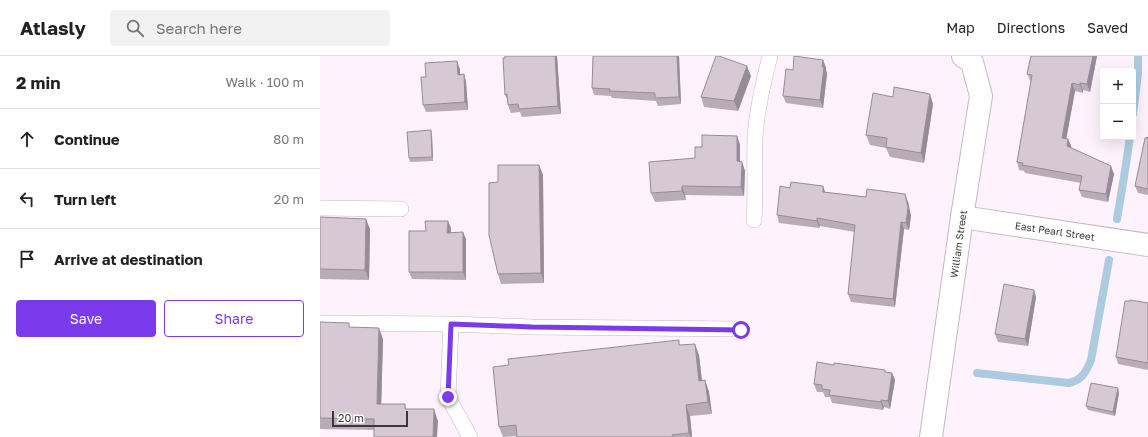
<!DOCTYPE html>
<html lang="en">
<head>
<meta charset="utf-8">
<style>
	:root { --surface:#fff; --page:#f2f2f2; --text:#222; --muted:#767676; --line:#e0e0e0; --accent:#7c3aed }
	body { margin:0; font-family:"Golos Text",sans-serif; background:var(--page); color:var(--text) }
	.controls { position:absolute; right:12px; top:12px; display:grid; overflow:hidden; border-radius:4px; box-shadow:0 4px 16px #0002 }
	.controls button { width:36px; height:36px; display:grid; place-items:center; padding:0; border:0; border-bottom:1px solid var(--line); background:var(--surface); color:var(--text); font:20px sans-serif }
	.scale { position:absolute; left:12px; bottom:10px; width:76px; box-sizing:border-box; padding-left:4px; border:2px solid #3d373c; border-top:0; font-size:11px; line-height:14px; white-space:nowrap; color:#3d373c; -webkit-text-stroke:3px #fff; paint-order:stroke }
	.stop { position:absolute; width:12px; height:12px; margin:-9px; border:3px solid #7c3aed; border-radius:50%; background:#fff }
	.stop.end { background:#7c3aed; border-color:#fff; box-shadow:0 1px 4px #0008 }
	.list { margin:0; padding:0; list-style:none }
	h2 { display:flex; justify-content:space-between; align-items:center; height:52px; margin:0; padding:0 16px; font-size:17px }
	h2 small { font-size:13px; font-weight:400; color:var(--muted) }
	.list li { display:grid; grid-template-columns:26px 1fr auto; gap:12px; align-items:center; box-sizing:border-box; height:60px; padding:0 16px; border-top:1px solid var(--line) }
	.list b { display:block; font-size:15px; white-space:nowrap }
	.list em { font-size:13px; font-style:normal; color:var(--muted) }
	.actions { display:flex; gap:8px; padding:12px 16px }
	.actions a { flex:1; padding:9px 0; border:1px solid var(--accent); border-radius:4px; text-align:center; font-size:14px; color:var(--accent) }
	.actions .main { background:var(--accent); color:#fff }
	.icon { flex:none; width:22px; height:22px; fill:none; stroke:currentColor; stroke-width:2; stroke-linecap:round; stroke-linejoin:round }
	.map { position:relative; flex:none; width:828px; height:381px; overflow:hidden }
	header { display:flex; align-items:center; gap:24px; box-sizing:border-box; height:56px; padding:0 20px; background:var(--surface); border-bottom:1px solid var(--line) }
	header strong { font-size:19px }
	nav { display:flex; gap:22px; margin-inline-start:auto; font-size:14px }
	.search { width:280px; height:36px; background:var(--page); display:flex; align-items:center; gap:10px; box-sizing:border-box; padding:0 14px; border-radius:4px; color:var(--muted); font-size:15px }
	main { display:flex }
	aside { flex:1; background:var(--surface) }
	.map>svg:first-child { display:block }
</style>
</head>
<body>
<header>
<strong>Atlasly</strong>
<div class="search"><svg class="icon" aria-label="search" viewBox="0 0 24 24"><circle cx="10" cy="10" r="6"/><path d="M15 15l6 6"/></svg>Search here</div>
<nav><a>Map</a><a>Directions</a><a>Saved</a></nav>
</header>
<main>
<aside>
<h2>2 min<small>Walk · 100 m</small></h2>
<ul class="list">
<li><svg class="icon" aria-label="ahead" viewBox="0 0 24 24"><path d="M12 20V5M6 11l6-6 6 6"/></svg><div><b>Continue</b></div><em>80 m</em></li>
<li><svg class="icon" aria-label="left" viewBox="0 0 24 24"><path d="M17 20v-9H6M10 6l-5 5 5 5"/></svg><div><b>Turn left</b></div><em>20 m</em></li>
<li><svg class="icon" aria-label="arrive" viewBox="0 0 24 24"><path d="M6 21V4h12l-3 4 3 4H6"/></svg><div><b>Arrive at destination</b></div></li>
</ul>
<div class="actions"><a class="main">Save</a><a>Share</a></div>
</aside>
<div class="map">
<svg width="828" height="381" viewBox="0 0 828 381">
	<rect width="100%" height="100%" fill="#fef2fd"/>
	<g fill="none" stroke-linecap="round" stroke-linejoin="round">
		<path stroke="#adcbe0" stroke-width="8" d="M 813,58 L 818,18 L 818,0
			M 797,163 L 804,121 L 810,81
			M 657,317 L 749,327 C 762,324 766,316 771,304 L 789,204"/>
		<defs>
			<path id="service" d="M 0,152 L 81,153
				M 434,164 C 436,136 434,109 435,81 C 437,53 443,27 450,0
				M 0,267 L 131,268 L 128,341 L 150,381
				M 131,268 L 212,271 L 421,273"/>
			<g id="minor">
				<path id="s1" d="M 642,161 L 828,189"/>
				<path id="s2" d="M 611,381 L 642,161 L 661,40 L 652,6 L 643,0"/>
			</g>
		</defs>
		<use href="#service" stroke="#c7b8c5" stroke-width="16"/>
		<use href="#minor" stroke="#c7b8c5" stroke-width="24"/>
		<use href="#service" stroke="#fff" stroke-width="15"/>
		<use href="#minor" stroke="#fff" stroke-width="22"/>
	</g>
	<path fill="#b9acb8" d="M 185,0 L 237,0 L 241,58 L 202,61 L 200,56 L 191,57 L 188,49 L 188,45 L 185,39 Z
		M 273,0 L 359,0 L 361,48 L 338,50 L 336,45 L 292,42 L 291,40 L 274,39 L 272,32 Z
		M 711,0 L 777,0 L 770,36 L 763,34 L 763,37 L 755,35 L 746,83 L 748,83 L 751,90 L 751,91 L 794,118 L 788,146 L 762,141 L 759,134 L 761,127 L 705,117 L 704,115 L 699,114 L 697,106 L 711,26 L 707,18 Z
		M 503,4 L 506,12 L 506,14 L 507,18 L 503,52 L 466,47 L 463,40 L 473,14 Z
		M 140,13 L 140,19 L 144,18 L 146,26 L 148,54 L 106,56 L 103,49 L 106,21 Z
		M 431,20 L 418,55 L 384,51 L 381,41 Z
		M 613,48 L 604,107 L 570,101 L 566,92 L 550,89 L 546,79 Z
		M 112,79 L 113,105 L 90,106 L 89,102 Z
		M 417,80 L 420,89 L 420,105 L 422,106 L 425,115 L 424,140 L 365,139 L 366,144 L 335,146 L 331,137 L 375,102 L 382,91 Z
		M 828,81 L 828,139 L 818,137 L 815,130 Z
		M 219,109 L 223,119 L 224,227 L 181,228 L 178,218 L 178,126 Z
		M 506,136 L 546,141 L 588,146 L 591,160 L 589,174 L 584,173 L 575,251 L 531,246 L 528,238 L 535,176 L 500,170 L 499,172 L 459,167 L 457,159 Z
		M 0,161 L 50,173 L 49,224 L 0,223 Z
		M 131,172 L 131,176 L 146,183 L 146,224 L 92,223 L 89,216 L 106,175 Z
		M 716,241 L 708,290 L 678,286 L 675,278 Z
		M 828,247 L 828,314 L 798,308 L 796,301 Z
		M 0,266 L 31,271 L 63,283 L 61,348 L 85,348 L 86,353 L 118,365 L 54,374 L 0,373 Z
		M 360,289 L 379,299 L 382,324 L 385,324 L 389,336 L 392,358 L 370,360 L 372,381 L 197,381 L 197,380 L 183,381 L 179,371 Z
		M 566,316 L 572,317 L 575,324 L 570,353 L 564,351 L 563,354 L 512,347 L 510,341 L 505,341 L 503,336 L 497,336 L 494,328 Z
		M 799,337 L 795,360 L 768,354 L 766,350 Z"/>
	<path fill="#968c96" d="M 235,0 L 237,0 L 241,58 L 238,50 Z
		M 357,0 L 359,0 L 361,48 L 359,41 Z
		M 773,0 L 777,0 L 770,36 L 767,28 Z
		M 503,4 L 506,12 L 506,14 L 507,18 L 503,52 L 500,44 Z
		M 137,5 L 140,13 L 140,26 L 138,19 Z
		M 427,10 L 431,20 L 418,55 L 414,45 Z
		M 144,18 L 146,26 L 148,54 L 145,46 Z
		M 752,27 L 755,35 L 745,90 L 742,82 Z
		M 760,27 L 763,34 L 763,37 L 760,29 Z
		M 610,38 L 613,48 L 604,107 L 601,97 Z
		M 111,74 L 112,79 L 113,105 L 112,101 Z
		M 417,80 L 420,89 L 420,114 L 417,105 Z
		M 748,83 L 751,90 L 749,97 L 747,90 Z
		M 422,106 L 425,115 L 424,140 L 421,131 Z
		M 219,109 L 223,119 L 224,227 L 221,217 Z
		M 791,110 L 794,118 L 788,146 L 786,138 Z
		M 362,130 L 365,139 L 366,144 L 362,135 Z
		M 503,130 L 506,138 L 503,136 Z
		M 585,138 L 588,146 L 591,160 L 589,174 L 586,167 Z
		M 497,162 L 500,170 L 499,172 L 497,165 Z
		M 46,163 L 50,173 L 49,224 L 45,214 Z
		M 128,165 L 131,172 L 130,184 L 127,177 Z
		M 581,166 L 584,173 L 575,251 L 573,243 Z
		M 143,176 L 146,183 L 146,224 L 143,216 Z
		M 714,234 L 716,241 L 708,290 L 705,283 Z
		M 59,272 L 63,283 L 61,359 L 57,348 Z
		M 375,288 L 379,299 L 383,336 L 379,325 Z
		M 572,317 L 575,324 L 570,353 L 568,345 Z
		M 385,324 L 389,336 L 392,358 L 388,346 Z
		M 798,332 L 799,337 L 795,360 L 793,356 Z
		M 561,344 L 564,351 L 563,354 L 561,346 Z
		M 366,349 L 370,360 L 372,381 L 371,381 L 369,377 Z
		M 114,353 L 118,365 L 117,381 L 113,381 Z"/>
	<path fill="#d7c8d6" stroke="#968c96" d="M 185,0 L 235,0 L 238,50 L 199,53 L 198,48 L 188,49 L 187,38 L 185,39 L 183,2 L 185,2 Z
		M 273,0 L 357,0 L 359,41 L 335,42 L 335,37 L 289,35 L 290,33 L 272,32 Z
		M 396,0 L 399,0 L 427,10 L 414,45 L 381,41 Z
		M 474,0 L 503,4 L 502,11 L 504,11 L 500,44 L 463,40 L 466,13 L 473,14 Z
		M 711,0 L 773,0 L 767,28 L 760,27 L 760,29 L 752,27 L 742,82 L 748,83 L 747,90 L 791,110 L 786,138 L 759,134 L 762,120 L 702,109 L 703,107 L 697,106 L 712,19 L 707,18 Z
		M 137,5 L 138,19 L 144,18 L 145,46 L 103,49 L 101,21 L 106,21 L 105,7 Z
		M 574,31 L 610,38 L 601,97 L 566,91 L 567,82 L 546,79 L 553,37 L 573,41 Z
		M 111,74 L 112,101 L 89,102 L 87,76 Z
		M 382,79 L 417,80 L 417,105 L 422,106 L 421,131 L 362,130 L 362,135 L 331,137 L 329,106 L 375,102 L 375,91 L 382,91 Z
		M 828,81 L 828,133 L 815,130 L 825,82 Z
		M 178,109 L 219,109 L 221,217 L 178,218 L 169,179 L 169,127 L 178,126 Z
		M 471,126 L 503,130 L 503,136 L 546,141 L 547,133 L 585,138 L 588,152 L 586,167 L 581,166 L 573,243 L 528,238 L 535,169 L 497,162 L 497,165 L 457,159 L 460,130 L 470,132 Z
		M 0,161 L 46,163 L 45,214 L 0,213 Z
		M 105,165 L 128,165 L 127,177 L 143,176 L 143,216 L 89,216 L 89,175 L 106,175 Z
		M 684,228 L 714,234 L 705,283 L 675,278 Z
		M 810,244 L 828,247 L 828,307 L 796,301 L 805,245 L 810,245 Z
		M 0,266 L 29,267 L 29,271 L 59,272 L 57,348 L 85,348 L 85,353 L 114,353 L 113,381 L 54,381 L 54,363 L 0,362 Z
		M 359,284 L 359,289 L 375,288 L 379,325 L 385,324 L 388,346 L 366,349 L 369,377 L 352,379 L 353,381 L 197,381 L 196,369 L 179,371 L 173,311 L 189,309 L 188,303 Z
		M 497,306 L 514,309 L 514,307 L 522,308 L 565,314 L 565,316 L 572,317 L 568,345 L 561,344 L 561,346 L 509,339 L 510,334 L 502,333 L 502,329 L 494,328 Z
		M 771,327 L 798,332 L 793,356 L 766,350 Z"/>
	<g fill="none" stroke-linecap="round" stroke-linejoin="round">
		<path stroke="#7c3aed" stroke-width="5" d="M 128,341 L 131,268 L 212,271 L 421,274"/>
	</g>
	<g text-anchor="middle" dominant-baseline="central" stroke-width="4" stroke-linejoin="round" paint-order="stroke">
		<g font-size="10" fill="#3d373c" stroke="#fff">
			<text stroke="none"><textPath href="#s1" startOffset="94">East Pearl Street</textPath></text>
			<text stroke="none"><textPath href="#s2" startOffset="195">William Street</textPath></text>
		</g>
	</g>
</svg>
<div class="controls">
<button>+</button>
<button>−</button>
</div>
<div class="scale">20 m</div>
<div class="stop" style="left:421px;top:274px"></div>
<div class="stop end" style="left:128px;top:341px"></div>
</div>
</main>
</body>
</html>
